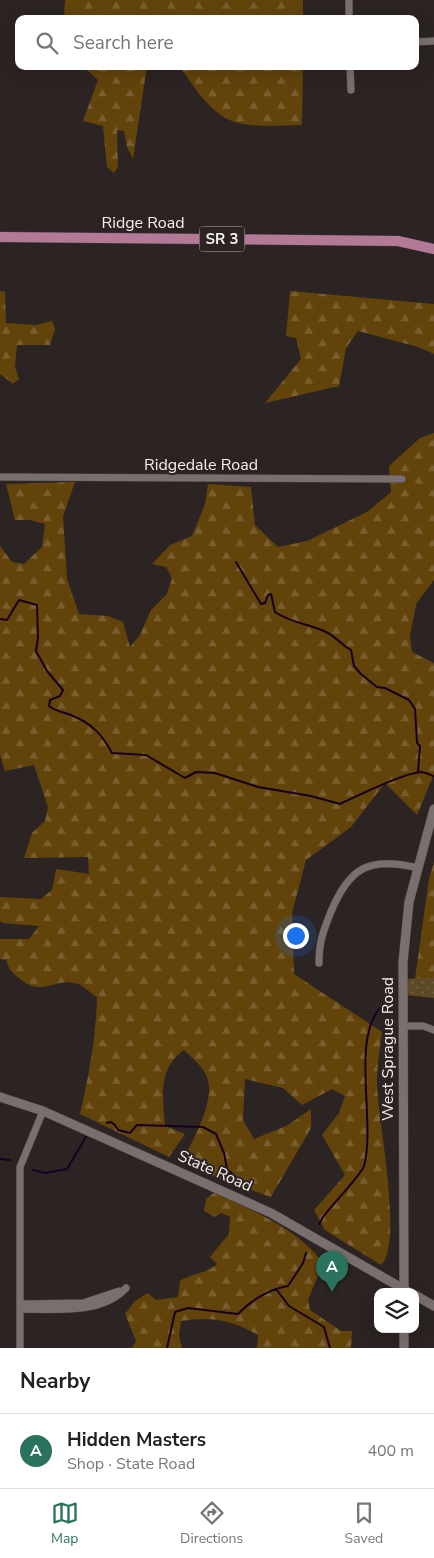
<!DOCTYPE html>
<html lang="en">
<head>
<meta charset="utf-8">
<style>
	:root { --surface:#fff; --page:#f2f2f2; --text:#222; --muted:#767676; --line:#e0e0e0; --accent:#29725e }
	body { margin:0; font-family:"Nunito Sans",sans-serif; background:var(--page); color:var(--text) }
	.controls { position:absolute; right:15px; bottom:15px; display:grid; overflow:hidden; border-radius:10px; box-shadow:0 5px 20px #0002 }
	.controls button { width:45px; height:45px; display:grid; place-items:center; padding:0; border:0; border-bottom:1px solid var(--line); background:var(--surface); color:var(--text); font:25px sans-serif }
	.you { position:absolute; left:295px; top:935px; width:18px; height:18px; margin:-12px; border:4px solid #fff; border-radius:50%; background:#1a73e8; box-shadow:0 0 0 8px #1a73e833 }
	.badge { display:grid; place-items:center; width:32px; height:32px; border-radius:50%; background:var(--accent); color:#fff; font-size:16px; font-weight:700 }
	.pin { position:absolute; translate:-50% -41px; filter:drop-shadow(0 1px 2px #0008) }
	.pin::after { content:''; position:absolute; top:26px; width:18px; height:15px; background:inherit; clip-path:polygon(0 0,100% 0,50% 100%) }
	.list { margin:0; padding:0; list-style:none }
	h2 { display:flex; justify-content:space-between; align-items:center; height:65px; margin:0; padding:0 20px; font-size:21px }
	h2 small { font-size:16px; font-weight:400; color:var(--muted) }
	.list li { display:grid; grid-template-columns:32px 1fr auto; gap:15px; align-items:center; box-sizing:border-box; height:75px; padding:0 20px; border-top:1px solid var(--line) }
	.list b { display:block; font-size:19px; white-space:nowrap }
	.list p { margin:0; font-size:16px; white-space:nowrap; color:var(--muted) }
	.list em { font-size:16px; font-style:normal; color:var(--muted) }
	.icon { flex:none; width:28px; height:28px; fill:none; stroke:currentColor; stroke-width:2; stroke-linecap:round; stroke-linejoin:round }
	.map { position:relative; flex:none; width:434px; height:1348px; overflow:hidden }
	.search { position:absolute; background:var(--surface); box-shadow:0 5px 20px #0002; left:15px; right:15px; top:15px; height:55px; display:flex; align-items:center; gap:12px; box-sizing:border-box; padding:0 18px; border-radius:10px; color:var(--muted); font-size:19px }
	.sheet { height:140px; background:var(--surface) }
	nav { display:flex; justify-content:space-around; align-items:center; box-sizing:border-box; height:70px; border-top:1px solid var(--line); background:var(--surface); font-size:14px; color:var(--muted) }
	nav a { display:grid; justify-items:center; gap:2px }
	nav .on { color:var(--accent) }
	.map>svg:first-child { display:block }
</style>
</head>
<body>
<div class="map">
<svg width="434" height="1348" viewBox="0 0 434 1348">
	<defs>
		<pattern id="grass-dots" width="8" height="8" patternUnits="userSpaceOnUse" patternTransform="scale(1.25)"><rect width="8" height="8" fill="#5e4927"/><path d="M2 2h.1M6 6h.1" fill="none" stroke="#766447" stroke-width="1.8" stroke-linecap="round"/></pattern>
		<pattern id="forest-firs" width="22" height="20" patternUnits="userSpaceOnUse" patternTransform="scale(1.25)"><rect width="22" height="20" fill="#62440b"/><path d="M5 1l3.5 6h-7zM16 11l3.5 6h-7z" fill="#795f2f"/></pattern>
	</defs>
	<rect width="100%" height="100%" fill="#2c2323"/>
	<path fill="url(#grass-dots)" d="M 434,977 L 434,998 L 406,995 L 407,979 Z"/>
	<path fill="url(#forest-firs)" d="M 65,0 L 303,0 L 303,19 L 64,19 Z
		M 66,66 L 147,66 L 133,159 L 127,147 L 124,131 L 117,130 L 118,167 L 114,173 L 107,167 L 103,126 L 83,121 L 98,80 L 86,69 Z
		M 179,66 L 303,66 L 302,125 C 278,125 243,130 222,116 C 204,104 192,83 179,66 Z
		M 0,291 L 5,292 L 6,323 L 36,325 L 52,321 L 55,329 L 50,345 L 17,345 L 15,367 L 19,379 L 13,384 L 0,374 Z
		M 290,291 L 434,304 L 434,354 L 418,347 L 358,331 L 346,348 L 339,386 L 265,403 L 301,359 L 296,338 L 286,336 Z
		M 434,433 L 434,580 L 416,604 L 410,636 L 412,652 L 434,663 L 434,774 L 417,815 L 385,783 L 351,827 L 306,860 L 292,913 L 294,974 L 382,1032 C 380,1048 377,1065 377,1082 C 377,1117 404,1243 381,1265 L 325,1230 L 314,1210 L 345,1175 L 322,1135 L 339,1113 L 345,1096 L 332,1089 L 302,1105 L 283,1088 L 245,1079 L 243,1120 L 254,1139 L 288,1125 L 311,1109 L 311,1128 L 271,1197 L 225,1181 L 182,1162 C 192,1141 214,1105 208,1080 C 205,1068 192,1058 184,1050 C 157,1069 163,1098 165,1126 L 185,1134 L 169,1157 L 80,1114 C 89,1075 96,1037 97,997 C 91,994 84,986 78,984 C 55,976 43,999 19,978 C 11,972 9,969 6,960 L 0,959 L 0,939 L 29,939 L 39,926 L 3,923 L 0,921 L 0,897 L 41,899 L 52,890 L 56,869 L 89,874 L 88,857 L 24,858 L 32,833 L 45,821 L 48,807 L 34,765 L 5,771 L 0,755 L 0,546 L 12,562 L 24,564 L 42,547 L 45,524 L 30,520 L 15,520 L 6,484 L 75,482 L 63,516 L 67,579 L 79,614 L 108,616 L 123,622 L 130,647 L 140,635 L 151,610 L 167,594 L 172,578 L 166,567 L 152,564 L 170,545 L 192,536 L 205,504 L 208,484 L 251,487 L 255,525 L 278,547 L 307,541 L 367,512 L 391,492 L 389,466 L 420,438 Z
		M 434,862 L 434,977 L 415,979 L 429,879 Z
		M 215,1192 C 252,1211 298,1228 323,1263 L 308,1300 L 310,1310 L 341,1331 L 352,1331 L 351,1348 L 257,1348 L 258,1335 C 231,1320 212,1316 181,1321 L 179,1336 L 182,1348 L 132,1348 L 136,1341 L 125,1314 L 135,1301 L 148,1293 L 156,1300 L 178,1297 L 180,1281 C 192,1273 206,1274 217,1264 L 210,1257 L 229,1234 L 230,1217 L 221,1213 L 215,1217 L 204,1211 L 206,1199 Z"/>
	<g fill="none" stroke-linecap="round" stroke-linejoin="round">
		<path stroke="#170022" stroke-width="2" d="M 236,562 L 261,604 L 265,603 L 268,595 L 271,594 L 275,612 C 291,623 309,624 326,632 C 336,637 342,645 351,650 L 354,666 L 361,674 L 377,687 L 385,688 L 409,700 L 415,709 L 417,743 L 420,746 L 418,772
			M 0,619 L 7,620 L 19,600 L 37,605 L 38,638 L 36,651 L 47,671 L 63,690 L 60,696 L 50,700 L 49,706 C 57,712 63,712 71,715 C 91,723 102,734 112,753 L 146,755 L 185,778 L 196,772 L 215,773 L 258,787 L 311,796 L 340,804 C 357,796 403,773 421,772 C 425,772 430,775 433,776
			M 107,1123 L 111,1122 L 115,1125 L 118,1130 L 130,1133 L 137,1125 L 203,1127 L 216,1134 L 224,1153 L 227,1169 L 241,1182
			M 0,1159 L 10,1160
			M 33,1170 L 45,1173 L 67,1169 L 86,1137
			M 319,1224 L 323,1217 C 330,1207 361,1175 364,1166 C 376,1122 351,1041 380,1008
			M 276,1289 L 289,1306 L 324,1327 L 330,1348
			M 167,1348 L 175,1312 L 188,1308 L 238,1314 C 251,1300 270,1289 288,1286 L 303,1263 L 306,1253"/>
		<defs>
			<path id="street" d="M 349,0 L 349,19
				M 415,42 L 434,41
				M 350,66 L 351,90
				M 0,477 L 402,479
				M 319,963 C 319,942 323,932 330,914 C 349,867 369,856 418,868
				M 403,1026 L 423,1026 L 434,1030
				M 20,1304 L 83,1303 L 119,1291
				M 20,1309 C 54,1309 101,1315 126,1288
				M 20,1348 L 20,1167 L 43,1111"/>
			<path id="secondary" d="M 0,1097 L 43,1111 L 271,1213 L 407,1291
				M 404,1292 L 403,962 L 409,902 L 434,809
				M 415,1295 L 434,1306
				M 404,1348 L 404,1329"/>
			<path id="primary" d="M 0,237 L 398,241 L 434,249"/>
		</defs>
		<use href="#street" stroke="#463e3f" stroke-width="8"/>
		<use href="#secondary" stroke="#463e3f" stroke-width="10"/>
		<use href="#primary" stroke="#463e3f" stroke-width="11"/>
		<use href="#street" stroke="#7a6f6f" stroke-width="7"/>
		<use href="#secondary" stroke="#7a6f6f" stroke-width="9"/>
		<use href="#primary" stroke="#b27a97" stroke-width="10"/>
	</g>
	<g text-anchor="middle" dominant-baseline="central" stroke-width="4" stroke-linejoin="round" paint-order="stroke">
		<rect fill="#2c2323" stroke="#b9b2b2" stroke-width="1" x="199.5" y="226.5" width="45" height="25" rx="4"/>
		<g font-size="15" font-weight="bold" fill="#f6f0f0">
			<text x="222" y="239">SR 3</text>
		</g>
		<g font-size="16" fill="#f6f0f0" stroke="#2c2323">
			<text x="143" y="223">Ridge Road</text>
			<text x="201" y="465">Ridgedale Road</text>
			<text transform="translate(388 1049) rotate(-90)">West Sprague Road</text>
			<text transform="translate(215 1171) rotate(24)">State Road</text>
		</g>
	</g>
</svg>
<div class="controls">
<button><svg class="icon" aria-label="layers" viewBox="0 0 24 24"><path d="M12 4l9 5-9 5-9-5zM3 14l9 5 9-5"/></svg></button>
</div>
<div class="you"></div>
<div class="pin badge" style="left:332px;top:1292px">A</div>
<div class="search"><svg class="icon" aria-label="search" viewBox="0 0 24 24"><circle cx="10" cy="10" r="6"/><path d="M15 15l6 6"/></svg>Search here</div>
</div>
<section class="sheet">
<h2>Nearby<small></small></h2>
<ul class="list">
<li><span class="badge">A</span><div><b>Hidden Masters</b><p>Shop · State Road</p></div><em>400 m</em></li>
</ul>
</section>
<nav>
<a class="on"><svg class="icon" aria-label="map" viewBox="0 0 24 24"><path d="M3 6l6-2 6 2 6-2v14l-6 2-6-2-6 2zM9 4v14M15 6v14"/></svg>Map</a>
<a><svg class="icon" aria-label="directions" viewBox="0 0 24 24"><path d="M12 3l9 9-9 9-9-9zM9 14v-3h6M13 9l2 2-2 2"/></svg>Directions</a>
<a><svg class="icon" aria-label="saved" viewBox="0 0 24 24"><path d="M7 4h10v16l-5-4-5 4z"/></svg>Saved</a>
</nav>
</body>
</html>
